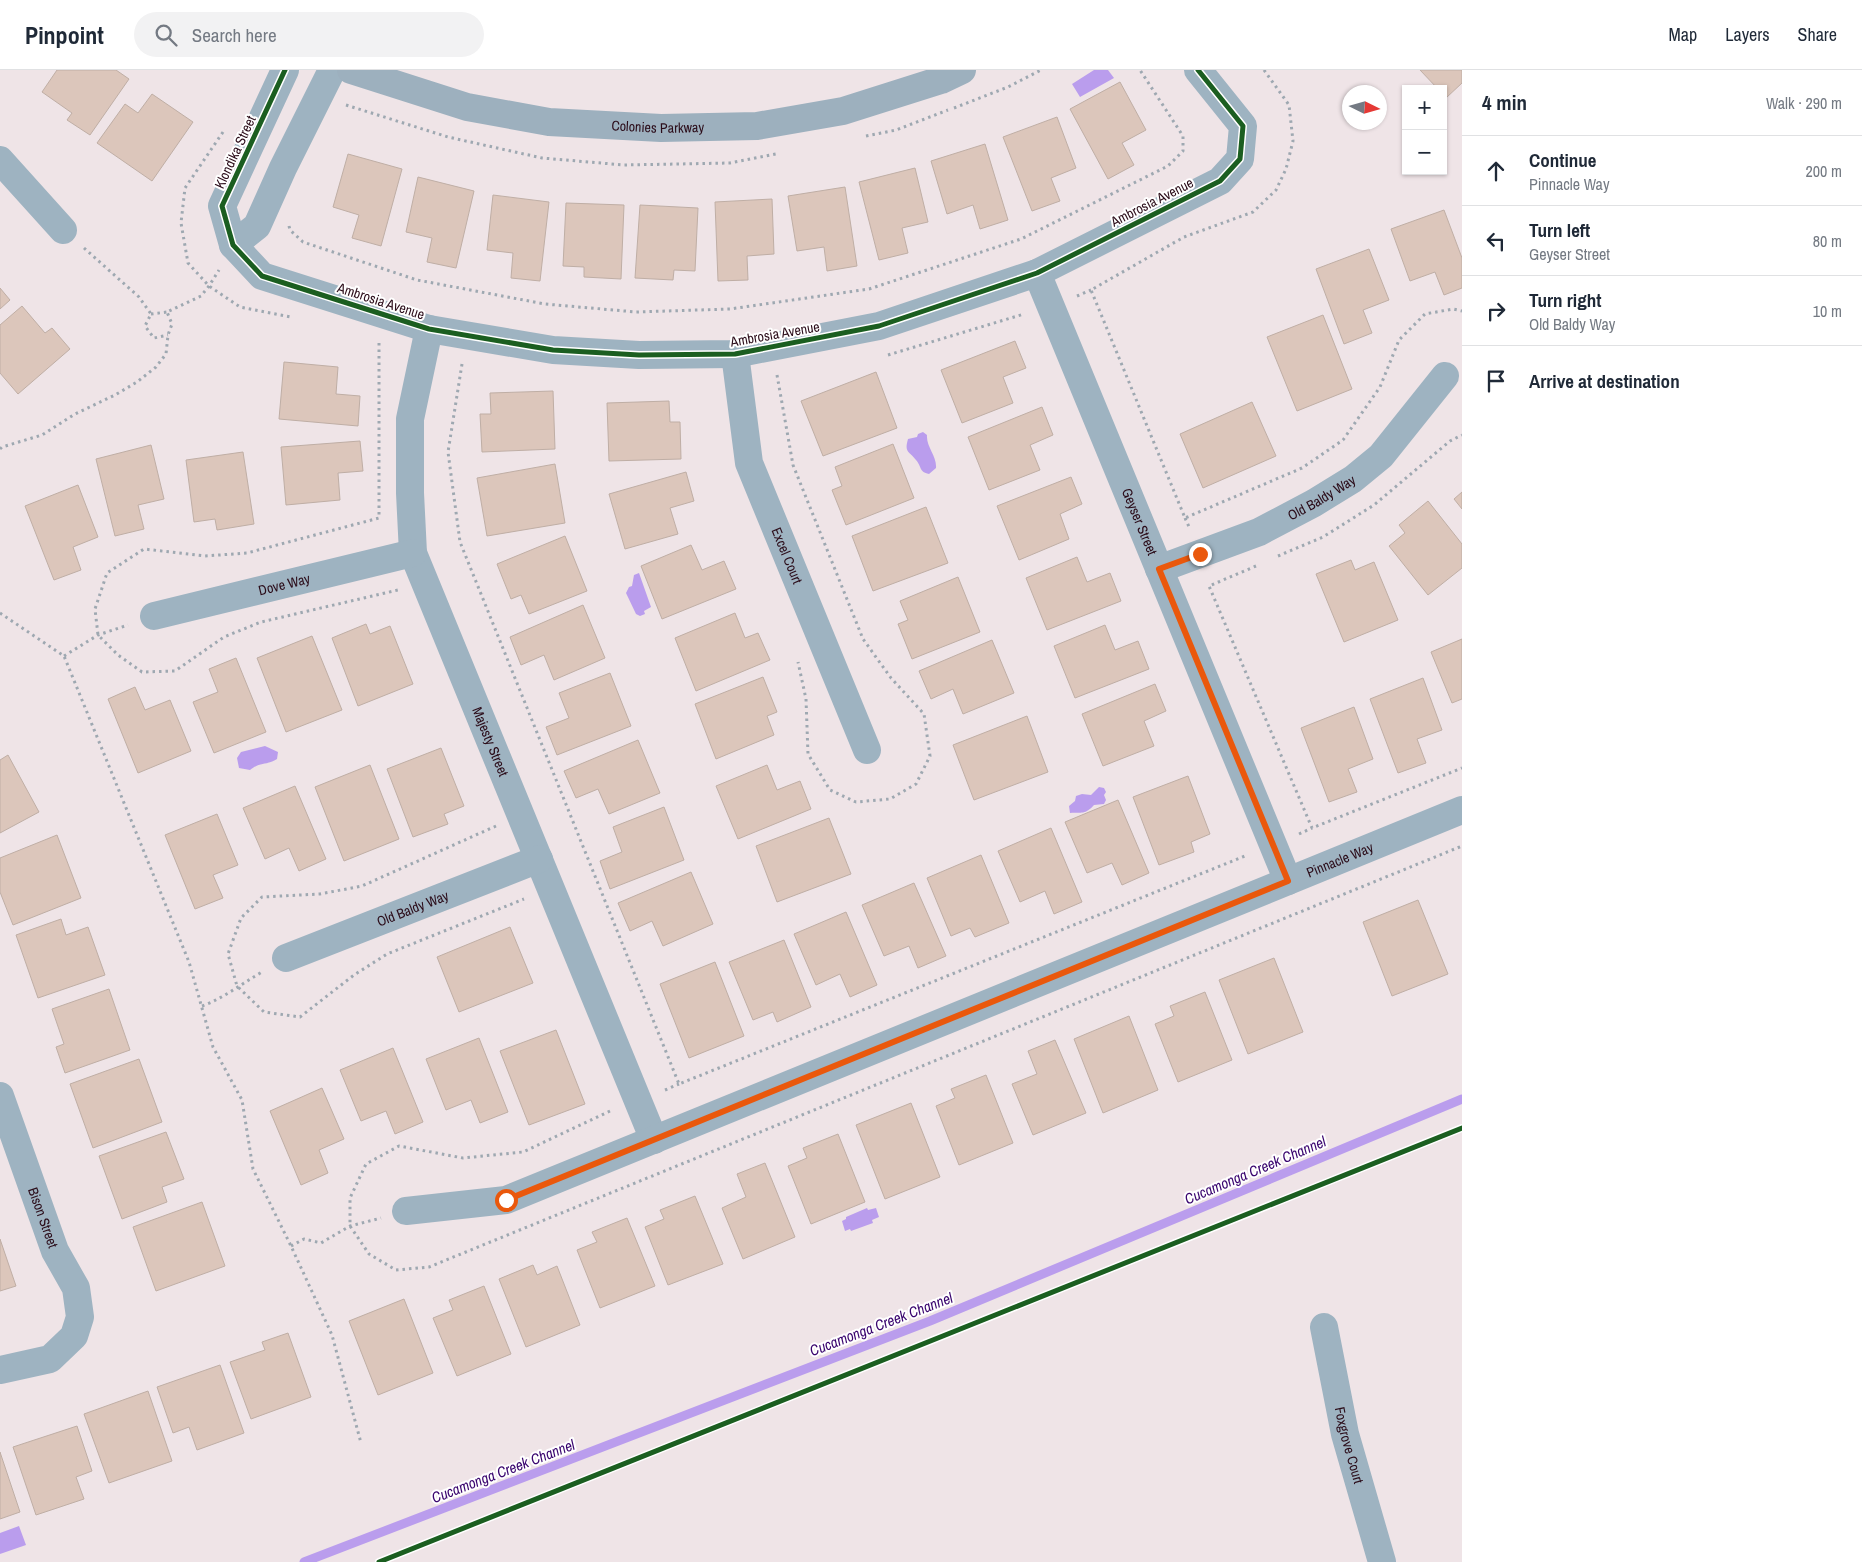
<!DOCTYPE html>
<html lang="en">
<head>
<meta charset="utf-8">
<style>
	:root { --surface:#fff; --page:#f2f2f3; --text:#1f2937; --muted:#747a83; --line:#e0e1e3 }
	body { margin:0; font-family:"Archivo Narrow",sans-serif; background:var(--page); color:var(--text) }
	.controls { position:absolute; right:15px; top:15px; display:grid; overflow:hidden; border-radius:0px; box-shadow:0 1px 4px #0004 }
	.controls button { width:45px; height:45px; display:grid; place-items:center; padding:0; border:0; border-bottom:1px solid var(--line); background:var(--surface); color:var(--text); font:25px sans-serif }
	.compass { position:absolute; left:1342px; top:15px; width:45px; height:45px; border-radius:50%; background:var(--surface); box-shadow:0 1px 4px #0004; rotate:95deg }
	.stop { position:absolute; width:15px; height:15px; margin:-11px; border:4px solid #ea580c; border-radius:50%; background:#fff }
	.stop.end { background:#ea580c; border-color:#fff; box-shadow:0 1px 5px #0008 }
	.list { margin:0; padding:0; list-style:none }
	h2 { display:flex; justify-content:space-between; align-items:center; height:65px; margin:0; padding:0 20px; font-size:21px }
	h2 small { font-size:16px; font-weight:400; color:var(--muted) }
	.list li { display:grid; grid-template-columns:32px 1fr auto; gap:15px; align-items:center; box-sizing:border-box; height:70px; padding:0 20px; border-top:1px solid var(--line) }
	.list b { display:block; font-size:19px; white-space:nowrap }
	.list p { margin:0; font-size:16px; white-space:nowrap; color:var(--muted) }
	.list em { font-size:16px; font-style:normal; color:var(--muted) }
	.icon { flex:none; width:28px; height:28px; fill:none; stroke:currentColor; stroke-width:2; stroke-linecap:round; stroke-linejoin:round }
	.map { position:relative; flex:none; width:1462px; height:1492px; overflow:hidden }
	header { display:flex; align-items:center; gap:30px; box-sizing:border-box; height:70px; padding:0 25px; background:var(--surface); border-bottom:1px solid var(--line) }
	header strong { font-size:24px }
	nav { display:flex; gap:28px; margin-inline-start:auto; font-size:18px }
	.search { width:350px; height:45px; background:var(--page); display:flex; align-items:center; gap:12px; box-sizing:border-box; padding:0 18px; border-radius:28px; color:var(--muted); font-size:19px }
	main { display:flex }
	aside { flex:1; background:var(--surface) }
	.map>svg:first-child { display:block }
</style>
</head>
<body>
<header>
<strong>Pinpoint</strong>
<div class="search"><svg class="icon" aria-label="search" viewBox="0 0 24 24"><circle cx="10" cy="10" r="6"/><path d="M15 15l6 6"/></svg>Search here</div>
<nav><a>Map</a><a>Layers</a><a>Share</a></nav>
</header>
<main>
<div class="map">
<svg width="1462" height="1492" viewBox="0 0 1462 1492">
	<rect width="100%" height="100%" fill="#efe4e7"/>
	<path fill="#ba9ded" d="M 1094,0 L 1108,0 L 1114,8 L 1080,27 L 1072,14 Z
		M 923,362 L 927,365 C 926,377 937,386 936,398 L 929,404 C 919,402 922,397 916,390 C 909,381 904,383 908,369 L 917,367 L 918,364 Z
		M 639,503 L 651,537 L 644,541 L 645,544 L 640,546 L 636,544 L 626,523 L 629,517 L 632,516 L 634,505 Z
		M 265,676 L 278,682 L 277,689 C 266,696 261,691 250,700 L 239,698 L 237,688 L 241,682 Z
		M 1099,717 L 1104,718 L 1106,722 L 1104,725 L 1106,730 L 1104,734 L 1094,735 C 1085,745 1082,742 1070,743 L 1069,736 L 1075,731 L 1076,726 L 1082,724 L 1091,725 Z
		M 867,1138 L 868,1140 L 876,1138 L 879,1147 L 872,1150 L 873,1153 L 851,1161 L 850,1159 L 845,1161 L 842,1151 L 846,1149 L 846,1147 Z
		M 19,1456 L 26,1475 L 0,1484 L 0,1463 Z"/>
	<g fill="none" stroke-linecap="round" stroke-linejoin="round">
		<path stroke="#ba9ded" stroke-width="9" d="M 304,1492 L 930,1251 L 1462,1029"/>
	</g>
	<path fill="#dcc6bb" stroke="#bfaea5" d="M 57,0 L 116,0 L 129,9 L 90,65 L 67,50 L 72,43 L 42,22 Z
		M 1420,0 L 1462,0 L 1462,13 L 1446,28 L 1443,25 L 1443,19 L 1438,19 Z
		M 1120,12 L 1146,60 L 1122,73 L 1134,95 L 1108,109 L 1070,39 Z
		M 152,24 L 193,52 L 152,111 L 97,73 L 125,34 L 138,43 Z
		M 1057,47 L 1076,98 L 1051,108 L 1060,131 L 1032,141 L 1003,67 Z
		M 985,74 L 1008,150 L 980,159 L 973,135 L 947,144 L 931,91 Z
		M 348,84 L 402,99 L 381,176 L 352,168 L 359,145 L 333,137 Z
		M 915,98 L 928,152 L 902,158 L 908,183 L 879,190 L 859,112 Z
		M 418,107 L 474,121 L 456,198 L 427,192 L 432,168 L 406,162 Z
		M 845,117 L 857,196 L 827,201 L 824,177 L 797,181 L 788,126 Z
		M 493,125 L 549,132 L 540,211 L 511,208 L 513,183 L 487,180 Z
		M 772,129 L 774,184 L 747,186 L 748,210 L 718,211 L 715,132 Z
		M 566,133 L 624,135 L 621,209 L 584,207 L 584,197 L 563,196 Z
		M 640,135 L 698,138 L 695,201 L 674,200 L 673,210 L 635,208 Z
		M 1444,140 L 1462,188 L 1462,218 L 1444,225 L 1435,202 L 1410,211 L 1391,159 Z
		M 1369,179 L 1389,230 L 1363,240 L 1372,263 L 1344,274 L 1316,199 Z
		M 0,218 L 10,230 L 0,239 Z
		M 22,236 L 45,263 L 52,258 L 70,279 L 18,324 L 0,303 L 0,255 Z
		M 1323,245 L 1352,319 L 1297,341 L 1267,267 Z
		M 1015,271 L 1026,298 L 1003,307 L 1013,333 L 962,353 L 941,300 Z
		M 284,292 L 338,297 L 336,324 L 360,326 L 358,356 L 279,349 Z
		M 876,302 L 897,358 L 823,386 L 801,331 Z
		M 553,321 L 555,379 L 482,382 L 480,344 L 491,344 L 490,323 Z
		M 669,331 L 670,352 L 680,352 L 681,389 L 609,391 L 607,333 Z
		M 1252,332 L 1276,386 L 1203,418 L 1180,364 Z
		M 1042,337 L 1053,365 L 1030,375 L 1040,400 L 989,420 L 968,367 Z
		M 360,371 L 363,401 L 338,403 L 340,430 L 286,435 L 281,377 Z
		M 893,374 L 914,428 L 846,455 L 832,420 L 842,416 L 835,397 Z
		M 151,375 L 164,429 L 138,435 L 144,459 L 115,466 L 96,389 Z
		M 243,382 L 254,454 L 217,460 L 215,449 L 194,452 L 186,390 Z
		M 555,394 L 565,453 L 487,466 L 477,408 Z
		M 686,402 L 694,431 L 670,438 L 678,464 L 625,479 L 609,424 Z
		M 1071,407 L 1082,434 L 1060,444 L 1069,469 L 1019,490 L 997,436 Z
		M 78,415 L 98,467 L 73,477 L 81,500 L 54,510 L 25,436 Z
		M 1462,422 L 1462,439 L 1454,429 Z
		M 1428,431 L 1462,474 L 1462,498 L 1428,525 L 1389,476 L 1405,463 L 1399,455 Z
		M 926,437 L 948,493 L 873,521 L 852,466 Z
		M 565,466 L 587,521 L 529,544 L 521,525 L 511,529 L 497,494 Z
		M 691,475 L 702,500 L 724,491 L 736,519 L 662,549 L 641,496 Z
		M 1077,487 L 1087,512 L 1110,503 L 1121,531 L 1047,560 L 1026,508 Z
		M 1351,490 L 1355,500 L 1374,492 L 1398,550 L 1344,572 L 1316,504 Z
		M 958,507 L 980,562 L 912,589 L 898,554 L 908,550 L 900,531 Z
		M 583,535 L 605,588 L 554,610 L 544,585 L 521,595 L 510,567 Z
		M 735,543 L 745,568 L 758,563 L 770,590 L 696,621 L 675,568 Z
		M 366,554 L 370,564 L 390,556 L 413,614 L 358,636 L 332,568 Z
		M 1105,555 L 1115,580 L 1138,571 L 1149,599 L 1075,628 L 1054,576 Z
		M 312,566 L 342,640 L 286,662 L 257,588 Z
		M 1462,569 L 1462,629 L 1452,633 L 1431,582 Z
		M 992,570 L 1014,623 L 963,644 L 953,619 L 931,629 L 919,601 Z
		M 236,588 L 266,662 L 214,683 L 193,632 L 218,622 L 209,599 Z
		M 610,603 L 631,656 L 557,685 L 546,657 L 569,648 L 559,623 Z
		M 763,607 L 777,642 L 767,646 L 774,665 L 716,689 L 695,634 Z
		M 1423,608 L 1442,660 L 1417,669 L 1426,693 L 1398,703 L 1370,629 Z
		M 1155,614 L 1166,641 L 1144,651 L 1154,676 L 1103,696 L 1082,644 Z
		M 135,617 L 145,640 L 170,630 L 191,681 L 138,703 L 108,629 Z
		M 1354,637 L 1373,689 L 1348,699 L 1357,722 L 1329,732 L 1301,658 Z
		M 1027,646 L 1048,702 L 974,730 L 953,675 Z
		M 638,670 L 660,723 L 609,744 L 598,719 L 576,728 L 564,701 Z
		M 441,678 L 464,736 L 444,744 L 448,754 L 413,767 L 387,699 Z
		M 8,685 L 39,742 L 0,763 L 0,690 Z
		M 370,695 L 399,769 L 344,791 L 315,717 Z
		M 767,695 L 777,720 L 800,711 L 811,739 L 738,769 L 716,716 Z
		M 1188,706 L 1210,764 L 1191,772 L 1194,782 L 1159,795 L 1133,727 Z
		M 295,716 L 326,789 L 299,801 L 289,778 L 265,789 L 243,738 Z
		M 1118,730 L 1149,803 L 1122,815 L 1112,793 L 1087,803 L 1065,752 Z
		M 664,737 L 684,790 L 610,819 L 600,791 L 622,782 L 613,757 Z
		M 217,744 L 238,795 L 213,805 L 223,828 L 195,839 L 165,765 Z
		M 829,748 L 851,804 L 777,832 L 756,776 Z
		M 1051,758 L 1082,832 L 1054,844 L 1045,821 L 1020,832 L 998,781 Z
		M 57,765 L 81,828 L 13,855 L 0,822 L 0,788 Z
		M 981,785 L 1009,853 L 975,867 L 970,858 L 951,866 L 927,808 Z
		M 691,802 L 713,854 L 663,876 L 652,851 L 630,861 L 618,833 Z
		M 914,813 L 946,886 L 918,898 L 909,876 L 884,886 L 862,835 Z
		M 1418,830 L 1448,904 L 1392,926 L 1363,852 Z
		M 846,842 L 877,915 L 850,927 L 840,904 L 816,915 L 794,864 Z
		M 61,849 L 66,865 L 88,857 L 105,905 L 38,928 L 16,865 Z
		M 510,857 L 533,913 L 459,942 L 437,887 Z
		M 784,870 L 811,937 L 777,952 L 773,942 L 753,950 L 729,892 Z
		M 1274,888 L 1303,962 L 1248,984 L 1219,910 Z
		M 715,892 L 744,966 L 689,988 L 660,914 Z
		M 109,919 L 130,980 L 65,1003 L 56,977 L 64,974 L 52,939 Z
		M 1205,922 L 1232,990 L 1178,1012 L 1155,954 L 1174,946 L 1170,936 Z
		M 1129,946 L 1158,1020 L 1103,1043 L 1074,969 Z
		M 556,960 L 585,1034 L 529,1055 L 500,981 Z
		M 479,968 L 508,1042 L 480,1053 L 471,1030 L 446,1040 L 426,989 Z
		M 1055,970 L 1086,1043 L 1033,1065 L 1012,1014 L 1037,1004 L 1028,981 Z
		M 393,978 L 423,1052 L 395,1064 L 386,1041 L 361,1051 L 340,1000 Z
		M 139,989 L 162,1052 L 93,1078 L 70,1014 Z
		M 986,1005 L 1013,1073 L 959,1095 L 936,1036 L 955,1028 L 951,1019 Z
		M 322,1018 L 344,1069 L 319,1080 L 328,1103 L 301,1115 L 270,1041 Z
		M 911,1033 L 940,1107 L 885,1129 L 856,1055 Z
		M 166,1062 L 184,1109 L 162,1117 L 167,1132 L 122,1149 L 99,1086 Z
		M 838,1064 L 865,1132 L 811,1154 L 788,1096 L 807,1088 L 803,1078 Z
		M 765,1093 L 795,1167 L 743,1189 L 722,1138 L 746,1127 L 737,1104 Z
		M 695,1126 L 723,1194 L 668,1215 L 645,1157 L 664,1149 L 660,1140 Z
		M 202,1132 L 225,1196 L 156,1221 L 133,1157 Z
		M 627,1148 L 655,1216 L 600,1238 L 577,1180 L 597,1172 L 592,1162 Z
		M 0,1169 L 16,1216 L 0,1221 Z
		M 533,1195 L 537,1205 L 557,1196 L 580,1255 L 526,1277 L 499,1209 Z
		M 484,1216 L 511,1284 L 457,1306 L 433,1248 L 453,1240 L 449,1230 Z
		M 404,1229 L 433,1303 L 378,1325 L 349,1251 Z
		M 288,1263 L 311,1327 L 251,1349 L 230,1292 L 265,1280 L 262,1272 Z
		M 220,1295 L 244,1363 L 197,1380 L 189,1357 L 173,1363 L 157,1317 Z
		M 148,1321 L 172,1391 L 109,1413 L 84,1344 Z
		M 77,1356 L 92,1401 L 76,1407 L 84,1429 L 36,1445 L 13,1377 Z
		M 0,1382 L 20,1442 L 0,1449 Z"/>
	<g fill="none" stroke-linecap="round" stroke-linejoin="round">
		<path stroke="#9ea8b1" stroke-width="3" stroke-dasharray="2.5 4" stroke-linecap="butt" d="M 1264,0 L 1289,35 L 1293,71 L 1286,99 L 1276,120 L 1253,142 L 1184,167 L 1091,220 L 1185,448 L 1302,398 L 1343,370 L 1380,317 L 1399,270 L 1425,244 L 1453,239 L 1462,241
			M 346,35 L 448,67 L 542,88 L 624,95 L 730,93 L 776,84
			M 954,38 L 1008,17 L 1041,0
			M 223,62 L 185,118 L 181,153 L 188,193 L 209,216 L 240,237 L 291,247
			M 866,66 L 896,60 L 948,40
			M 289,156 L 290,160 L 303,172 L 417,210 L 545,234 L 636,242 L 730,239 L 869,219 L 1021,169 L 1168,96 L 1183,81 L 1183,66 L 1140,0
			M 84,178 L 139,227 L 151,244 L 145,256 L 154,268 L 168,265
			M 1077,226 L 1091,220
			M 151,244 L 167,242
			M 379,273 L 379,448 L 247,483 L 205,486 L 144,479 L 107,503 L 95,539 L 98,565 L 118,585 L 142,602 L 175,601 L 224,567 L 261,552 L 398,520
			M 888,285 L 1024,244
			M 462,294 L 448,382 L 460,472 L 679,1014 L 1245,786 L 1244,784
			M 777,305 L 793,395 L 863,569 L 891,608 L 924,644 L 930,686 L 916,714 L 890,729 L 856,732 L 830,720 L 808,684 L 806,629 L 798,592
			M 0,379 L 2,377 L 42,365 L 75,344 L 115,325 L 137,312 L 156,297 L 166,284 L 168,265 L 172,254 L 167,242 L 201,226 L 209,216 L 219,200
			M 1185,448 L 1190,459
			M 1278,486 L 1323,467 L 1374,435 L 1450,371 L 1462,365
			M 1256,496 L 1209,516 L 1312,758 L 1462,698
			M 0,543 L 64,586 L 189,892 L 213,977 L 242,1030 L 253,1099 L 291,1176 L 332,1265 L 361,1373
			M 64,586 L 98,565 L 128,555
			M 496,756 L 362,816 L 320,824 L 262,827 L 241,848 L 228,884 L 237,916 L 264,942 L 300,947 L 354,905 L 387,884 L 524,829
			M 1299,764 L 1312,758
			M 202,936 C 224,928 241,914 262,902
			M 665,1020 L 679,1014
			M 610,1041 L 523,1082 L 463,1088 L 399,1076 L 366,1094 L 350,1128 L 350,1156 L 369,1184 L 396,1200 L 429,1197 L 1462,776
			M 291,1176 L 304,1169 L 321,1173 L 350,1156 L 381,1148"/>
		<g stroke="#9eb3c1" stroke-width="28">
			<path d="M 285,0 L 222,136 L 233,175 L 262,206 L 429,259 L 553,280 L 639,285 L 735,284 L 879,256 L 1037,203 L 1220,111 L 1240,89 L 1243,56 L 1198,0"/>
			<path d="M 0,90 L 63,160"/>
			<path d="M 233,175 L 257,156 L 283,98 L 332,0"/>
			<path id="s1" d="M 1037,203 L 1288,811"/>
			<path id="s2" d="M 429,259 L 410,349 L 410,423 L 413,483 L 654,1070"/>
			<path id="s3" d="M 735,284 L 749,393 L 867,680"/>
			<path id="s4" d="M 1159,499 L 1259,462 L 1314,433 L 1353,409 L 1381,386 L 1445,306"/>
			<path id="s5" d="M 154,546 L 413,483"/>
			<path id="s6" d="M 286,888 L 539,789"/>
			<path id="s7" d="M 0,1026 L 55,1181 L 76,1218 L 80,1247 L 74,1266 L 50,1289 L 0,1300"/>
			<path id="s8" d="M 406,1141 L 506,1130 L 1462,740"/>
			<path id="s9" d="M 1324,1257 L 1345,1364 L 1382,1492"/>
		</g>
		<path stroke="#9db0be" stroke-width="28" id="s10" d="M 351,0 L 467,37 L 549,52 L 661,58 L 757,56 L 843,41 L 941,10 L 962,0"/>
		<defs>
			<path id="cycleway" d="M 285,0 L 222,136 L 233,175 L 262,206 L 429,259 L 553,280 L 639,285 L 735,284 L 879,256 L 1037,203 L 1220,111 L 1240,89 L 1243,56 L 1198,0
				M 379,1492 L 1462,1058"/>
		</defs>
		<use href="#cycleway" stroke="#fff" stroke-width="8"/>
		<use href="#cycleway" stroke="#1b5e20" stroke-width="5"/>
	</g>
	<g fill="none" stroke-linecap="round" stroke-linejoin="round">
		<path stroke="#ea580c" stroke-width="6" d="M 506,1130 L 1288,811 L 1159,499 L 1200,484"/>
	</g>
	<g text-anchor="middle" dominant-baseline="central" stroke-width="4" stroke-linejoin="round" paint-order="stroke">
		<g font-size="14" fill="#2b0c19" stroke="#fff">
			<text stroke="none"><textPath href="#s10" startOffset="314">Colonies Parkway</textPath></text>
			<text transform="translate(235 82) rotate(-65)">Klondika Street</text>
			<text transform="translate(1152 132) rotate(-27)">Ambrosia Avenue</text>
			<text transform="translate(381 231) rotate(18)">Ambrosia Avenue</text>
			<text transform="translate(775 264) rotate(-10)">Ambrosia Avenue</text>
			<text stroke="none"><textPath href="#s4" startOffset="178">Old Baldy Way</textPath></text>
			<text stroke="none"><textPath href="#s1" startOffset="269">Geyser Street</textPath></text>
			<text stroke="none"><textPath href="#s3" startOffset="210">Excel Court</textPath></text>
			<text stroke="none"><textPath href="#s5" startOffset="134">Dove Way</textPath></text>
			<text stroke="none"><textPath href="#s2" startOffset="430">Majesty Street</textPath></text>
			<text stroke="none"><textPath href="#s8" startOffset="1001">Pinnacle Way</textPath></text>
			<text stroke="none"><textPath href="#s6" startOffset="136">Old Baldy Way</textPath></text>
			<text stroke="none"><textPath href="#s7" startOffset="129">Bison Street</textPath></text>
			<text stroke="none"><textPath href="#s9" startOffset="121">Foxgrove Court</textPath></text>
		</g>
		<g font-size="15" font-style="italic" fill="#39046e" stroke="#fff">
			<text transform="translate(1255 1100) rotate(-23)">Cucamonga Creek Channel</text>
			<text transform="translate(881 1254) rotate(-21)">Cucamonga Creek Channel</text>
			<text transform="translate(503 1401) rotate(-21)">Cucamonga Creek Channel</text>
		</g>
	</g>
</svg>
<div class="controls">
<button>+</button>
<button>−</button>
</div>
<svg class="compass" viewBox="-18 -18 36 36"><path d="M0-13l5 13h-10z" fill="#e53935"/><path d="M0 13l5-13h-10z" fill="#747a83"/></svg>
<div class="stop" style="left:506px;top:1130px"></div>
<div class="stop end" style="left:1200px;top:484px"></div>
</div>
<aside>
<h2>4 min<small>Walk · 290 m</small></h2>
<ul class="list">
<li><svg class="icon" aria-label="ahead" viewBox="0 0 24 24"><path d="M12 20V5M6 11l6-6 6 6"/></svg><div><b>Continue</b><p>Pinnacle Way</p></div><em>200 m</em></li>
<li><svg class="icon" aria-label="left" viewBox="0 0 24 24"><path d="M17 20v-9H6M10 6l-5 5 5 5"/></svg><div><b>Turn left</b><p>Geyser Street</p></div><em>80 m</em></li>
<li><svg class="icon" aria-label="right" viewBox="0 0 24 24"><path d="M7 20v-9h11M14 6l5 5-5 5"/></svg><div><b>Turn right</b><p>Old Baldy Way</p></div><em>10 m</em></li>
<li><svg class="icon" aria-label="arrive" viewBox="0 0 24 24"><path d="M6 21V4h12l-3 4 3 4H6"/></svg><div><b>Arrive at destination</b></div></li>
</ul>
</aside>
</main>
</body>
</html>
